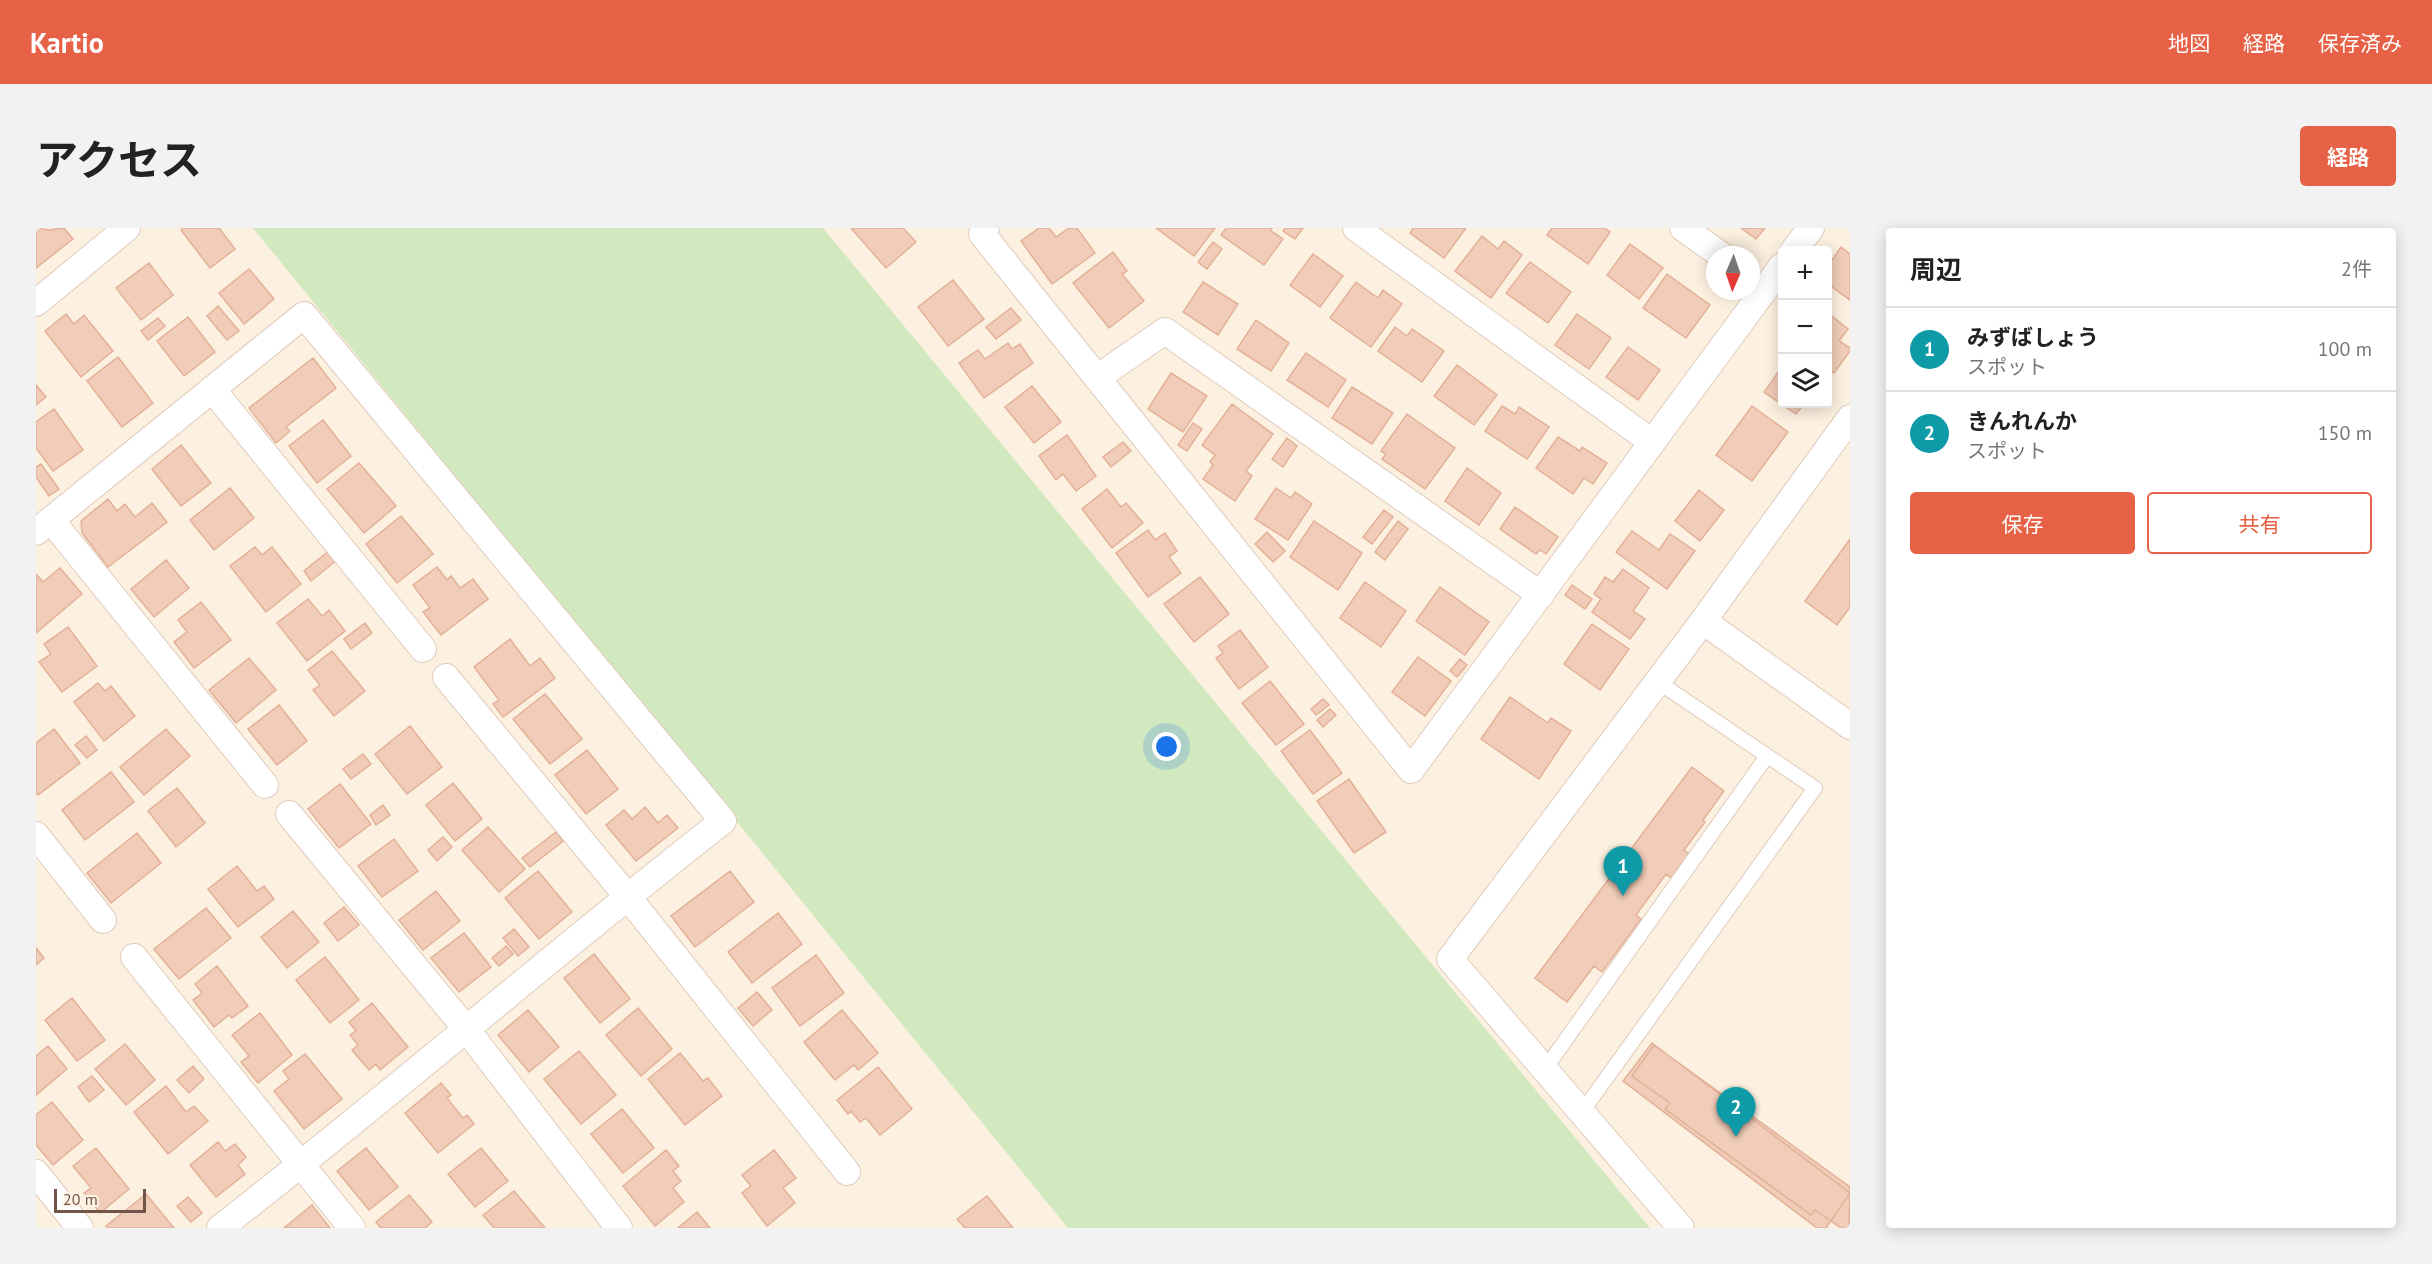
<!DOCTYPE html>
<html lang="ja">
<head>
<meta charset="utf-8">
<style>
	:root { --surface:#fff; --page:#f2f2f2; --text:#222; --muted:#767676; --line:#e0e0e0; --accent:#e66145 }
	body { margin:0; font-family:"PT Sans","Noto Sans JP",sans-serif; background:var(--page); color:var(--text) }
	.controls { position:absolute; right:18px; top:18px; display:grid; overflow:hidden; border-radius:6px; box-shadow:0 3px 15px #0003 }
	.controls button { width:54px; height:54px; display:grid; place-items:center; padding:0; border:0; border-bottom:2px solid var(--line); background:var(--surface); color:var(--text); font:30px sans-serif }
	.compass { position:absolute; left:1670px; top:18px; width:54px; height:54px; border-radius:50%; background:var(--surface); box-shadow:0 3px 15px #0003; rotate:182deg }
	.scale { position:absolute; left:18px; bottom:15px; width:92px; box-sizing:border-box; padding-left:6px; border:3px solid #725548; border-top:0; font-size:16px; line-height:21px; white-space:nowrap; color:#725548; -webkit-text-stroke:4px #fff4e6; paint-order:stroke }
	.you { position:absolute; left:1131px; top:519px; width:21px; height:21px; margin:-15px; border:4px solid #fff; border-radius:50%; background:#1a73e8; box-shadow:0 0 0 9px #1a73e833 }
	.badge { display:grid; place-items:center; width:39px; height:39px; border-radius:50%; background:var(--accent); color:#fff; font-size:20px; font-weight:700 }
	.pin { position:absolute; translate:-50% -50px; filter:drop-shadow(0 2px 3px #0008) }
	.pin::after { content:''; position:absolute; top:32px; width:21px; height:18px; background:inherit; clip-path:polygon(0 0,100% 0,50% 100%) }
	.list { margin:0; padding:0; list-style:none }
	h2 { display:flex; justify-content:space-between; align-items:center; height:78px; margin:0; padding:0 24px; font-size:26px }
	h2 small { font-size:20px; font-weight:400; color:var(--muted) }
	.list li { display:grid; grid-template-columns:39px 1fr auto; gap:18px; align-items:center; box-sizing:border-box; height:84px; padding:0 24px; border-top:2px solid var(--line) }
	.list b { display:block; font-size:22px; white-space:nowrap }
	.list p { margin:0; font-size:20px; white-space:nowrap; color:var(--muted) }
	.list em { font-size:20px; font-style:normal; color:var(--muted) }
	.actions { display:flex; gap:12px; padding:18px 24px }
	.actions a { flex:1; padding:14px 0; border:2px solid var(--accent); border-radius:6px; text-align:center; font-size:21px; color:var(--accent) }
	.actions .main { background:var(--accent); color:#fff }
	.icon { flex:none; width:33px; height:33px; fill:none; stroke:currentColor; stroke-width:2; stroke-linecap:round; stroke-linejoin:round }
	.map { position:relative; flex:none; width:1814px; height:1000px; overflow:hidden; border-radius:6px }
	header { display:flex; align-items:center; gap:36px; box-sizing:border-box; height:84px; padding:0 30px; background:var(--accent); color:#fff }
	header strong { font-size:28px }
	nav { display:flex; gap:33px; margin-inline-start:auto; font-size:21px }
	.intro { display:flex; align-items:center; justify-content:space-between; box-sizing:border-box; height:144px; padding:0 36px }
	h1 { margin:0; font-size:42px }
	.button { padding:15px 27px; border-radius:6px; background:var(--accent); color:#fff; font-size:21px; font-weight:700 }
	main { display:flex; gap:36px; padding:0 36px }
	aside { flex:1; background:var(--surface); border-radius:6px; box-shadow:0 3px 15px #0003 }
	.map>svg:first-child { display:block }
</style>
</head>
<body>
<header>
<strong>Kartio</strong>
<nav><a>地図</a><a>経路</a><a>保存済み</a></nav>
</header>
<div class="intro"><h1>アクセス</h1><a class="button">経路</a></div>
<main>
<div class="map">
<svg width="1814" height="1000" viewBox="0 0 1814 1000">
	<rect width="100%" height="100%" fill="#fcf0e0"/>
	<path fill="#d2e9bf" d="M 217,0 L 787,0 L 1614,1000 L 1032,1000 Z"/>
	<path fill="#f1ccb8" stroke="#e3b198" stroke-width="1.5" d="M 0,0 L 13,2 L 28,0 L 37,11 L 0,40 Z
		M 147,0 L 183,0 L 199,21 L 174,40 L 145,2 Z
		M 815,0 L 867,0 L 880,14 L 850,40 Z
		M 1003,0 L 1013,0 L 1020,9 L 1033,0 L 1041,0 L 1059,25 L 1016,56 L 985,13 Z
		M 1120,0 L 1179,0 L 1158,28 Z
		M 1190,0 L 1236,0 L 1234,2 L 1247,11 L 1228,37 L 1185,7 Z
		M 1249,0 L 1267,0 L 1259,11 L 1247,3 Z
		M 1377,0 L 1430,0 L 1408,30 L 1374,5 Z
		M 1516,0 L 1568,0 L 1574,4 L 1552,36 L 1511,7 Z
		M 1705,0 L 1729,0 L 1720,11 Z
		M 1446,8 L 1462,21 L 1468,13 L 1486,27 L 1455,70 L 1419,43 Z
		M 1177,14 L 1186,21 L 1171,41 L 1162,34 Z
		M 1594,16 L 1627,40 L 1603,71 L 1571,47 Z
		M 1805,19 L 1814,26 L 1814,72 L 1792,56 L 1792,38 Z
		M 1077,24 L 1091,43 L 1086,46 L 1108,73 L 1073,100 L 1037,55 Z
		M 1277,26 L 1307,48 L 1284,79 L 1254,57 Z
		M 1494,34 L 1535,64 L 1512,95 L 1470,65 Z
		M 113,35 L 137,67 L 105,92 L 80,60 Z
		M 213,41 L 238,71 L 208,96 L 183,65 Z
		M 1631,46 L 1674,77 L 1650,110 L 1607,80 Z
		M 917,52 L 948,91 L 912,118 L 882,79 Z
		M 1167,54 L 1202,76 L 1182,107 L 1147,84 Z
		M 1320,54 L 1342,70 L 1347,62 L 1366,76 L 1335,119 L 1294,90 Z
		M 182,78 L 203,103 L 191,112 L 171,88 Z
		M 975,80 L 985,92 L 960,111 L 950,99 Z
		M 1792,85 L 1812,101 L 1803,113 L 1814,120 L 1814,123 L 1798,145 L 1792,141 Z
		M 30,86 L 38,96 L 48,87 L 77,123 L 45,149 L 9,103 Z
		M 1541,86 L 1575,110 L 1553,141 L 1519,117 Z
		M 152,89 L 179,124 L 148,148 L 121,113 Z
		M 122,90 L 129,98 L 112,112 L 105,103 Z
		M 1220,92 L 1253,115 L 1235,143 L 1201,121 Z
		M 1359,99 L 1371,108 L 1376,101 L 1408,123 L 1386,154 L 1342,123 Z
		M 972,115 L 976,121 L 984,116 L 997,135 L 948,170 L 923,135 L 942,122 L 949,131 Z
		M 1592,119 L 1624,142 L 1602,172 L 1570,149 Z
		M 1270,125 L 1310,152 L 1292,179 L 1251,152 Z
		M 82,129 L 117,175 L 86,199 L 51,153 Z
		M 277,130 L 300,160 L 250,199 L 254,203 L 240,215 L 213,180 Z
		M 1421,137 L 1461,167 L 1438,197 L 1398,168 Z
		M 1746,139 L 1746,176 L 1768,176 L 1760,186 L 1728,164 Z
		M 1135,145 L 1171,168 L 1147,204 L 1112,181 Z
		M 0,157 L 10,169 L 0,177 Z
		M 996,158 L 1025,194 L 998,215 L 969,179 Z
		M 1316,159 L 1357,185 L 1336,216 L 1296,190 Z
		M 1196,176 L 1237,206 L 1210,243 L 1216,248 L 1199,273 L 1167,251 L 1177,237 L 1174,234 L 1179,227 L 1166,217 Z
		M 1466,178 L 1479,186 L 1483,179 L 1513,199 L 1491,231 L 1449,203 Z
		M 1716,178 L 1752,204 L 1716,253 L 1680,227 Z
		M 18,181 L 47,222 L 17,243 L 0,220 L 0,194 Z
		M 1371,186 L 1419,220 L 1389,261 L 1346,231 L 1350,226 L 1345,223 Z
		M 287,192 L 315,228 L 281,255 L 253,218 Z
		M 1157,195 L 1166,201 L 1151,223 L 1142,217 Z
		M 1031,207 L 1060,248 L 1040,263 L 1027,246 L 1020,252 L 1003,228 Z
		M 1522,209 L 1544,223 L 1546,219 L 1571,235 L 1557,256 L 1548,250 L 1537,266 L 1500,240 Z
		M 1251,210 L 1261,218 L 1247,239 L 1236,231 Z
		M 1087,214 L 1095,223 L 1075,239 L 1067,229 Z
		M 145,217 L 175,255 L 145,278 L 116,241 Z
		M 323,235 L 360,278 L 328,305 L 291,261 Z
		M 5,236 L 23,261 L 13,268 L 0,249 L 0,239 Z
		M 1431,240 L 1465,265 L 1443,297 L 1409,273 Z
		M 194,260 L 218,290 L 178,322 L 154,292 Z
		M 1240,260 L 1255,270 L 1259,264 L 1276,276 L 1252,312 L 1219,291 Z
		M 1071,261 L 1085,279 L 1090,275 L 1107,295 L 1076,320 L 1046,281 Z
		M 1663,262 L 1688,282 L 1664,313 L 1639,293 Z
		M 72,271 L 81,283 L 89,276 L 99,289 L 116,275 L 131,294 L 72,339 L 46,305 L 45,293 Z
		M 1479,279 L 1522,309 L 1510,326 L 1504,322 L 1500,326 L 1464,301 Z
		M 1348,282 L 1357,289 L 1336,316 L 1327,309 Z
		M 365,288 L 397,326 L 361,355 L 330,316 Z
		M 1278,293 L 1326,325 L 1302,362 L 1254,329 Z
		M 1362,293 L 1372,301 L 1349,332 L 1339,324 Z
		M 1112,302 L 1119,312 L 1129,305 L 1141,323 L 1133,329 L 1145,345 L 1112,369 L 1080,325 Z
		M 1596,303 L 1623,322 L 1634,306 L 1659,323 L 1631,361 L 1580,324 Z
		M 1231,304 L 1249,323 L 1237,334 L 1219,316 Z
		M 1814,311 L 1814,379 L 1801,397 L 1769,373 Z
		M 219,319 L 226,327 L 236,319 L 265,356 L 230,384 L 194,338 Z
		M 293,323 L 301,332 L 275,353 L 268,343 Z
		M 130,332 L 153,360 L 118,389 L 95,361 Z
		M 401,339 L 411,352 L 415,348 L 424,360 L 437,351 L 452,371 L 405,407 L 387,384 L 394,380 L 377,357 Z
		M 24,340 L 46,366 L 0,405 L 0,346 L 7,354 Z
		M 1587,341 L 1613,360 L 1597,383 L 1609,391 L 1594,411 L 1556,384 L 1565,371 L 1558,366 L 1569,349 L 1577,354 Z
		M 1164,349 L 1193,386 L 1158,414 L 1128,376 Z
		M 1329,354 L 1370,383 L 1345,419 L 1304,390 Z
		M 1536,357 L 1556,371 L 1549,381 L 1529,367 Z
		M 1404,359 L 1453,394 L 1429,427 L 1380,393 Z
		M 272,371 L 286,388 L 293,382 L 309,403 L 271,433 L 241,395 Z
		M 165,374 L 195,412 L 158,440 L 138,414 L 151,404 L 142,392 Z
		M 329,395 L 336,405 L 315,421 L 308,411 Z
		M 1556,396 L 1593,421 L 1564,462 L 1528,436 Z
		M 32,399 L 61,438 L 26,464 L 3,434 L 15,426 L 8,416 Z
		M 1204,402 L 1232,439 L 1203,461 L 1180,430 L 1187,425 L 1182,418 Z
		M 474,411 L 494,438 L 504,430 L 519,450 L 467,489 L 457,476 L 463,472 L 438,439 Z
		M 296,423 L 329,463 L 298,488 L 277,462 L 284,457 L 272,442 Z
		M 1382,429 L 1415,453 L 1389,488 L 1356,464 Z
		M 213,430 L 240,462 L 200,495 L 173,462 Z
		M 1424,431 L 1431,437 L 1421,449 L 1414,443 Z
		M 1234,453 L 1268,496 L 1240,517 L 1206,475 Z
		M 62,455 L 69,463 L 75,458 L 99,488 L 68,513 L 38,474 Z
		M 509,466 L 546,511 L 514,536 L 477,491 Z
		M 1474,469 L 1512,495 L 1515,490 L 1535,503 L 1503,551 L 1445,511 Z
		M 1287,471 L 1293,477 L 1280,487 L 1275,481 Z
		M 243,477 L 271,513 L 241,537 L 212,501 Z
		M 1294,481 L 1300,487 L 1287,499 L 1281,492 Z
		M 374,498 L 406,539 L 371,566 L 339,526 Z
		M 18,501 L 44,535 L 2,567 L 0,565 L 0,515 Z
		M 130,501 L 154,528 L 108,567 L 84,539 Z
		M 1274,502 L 1306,545 L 1277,566 L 1245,523 Z
		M 50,508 L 61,522 L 51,530 L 39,517 Z
		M 551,522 L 582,561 L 550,586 L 519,547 Z
		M 327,526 L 335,536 L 315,551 L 307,541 Z
		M 1656,539 L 1688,563 L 1667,592 L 1669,594 L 1648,622 L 1653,626 L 1635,650 L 1630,646 L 1600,687 L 1605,691 L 1566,744 L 1558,738 L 1531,774 L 1499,750 Z
		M 75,544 L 98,574 L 49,612 L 26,582 Z
		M 1313,551 L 1350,604 L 1318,625 L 1281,573 Z
		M 417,555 L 446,591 L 419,613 L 390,577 Z
		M 304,556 L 335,596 L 303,620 L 272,581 Z
		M 141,560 L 169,595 L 140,619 L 112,583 Z
		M 347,577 L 354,587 L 340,597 L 334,587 Z
		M 609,579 L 622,595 L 631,587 L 642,600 L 600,633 L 570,597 L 588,582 L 596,591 Z
		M 452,599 L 489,641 L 463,664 L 426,622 Z
		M 520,604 L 527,613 L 494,639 L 486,630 Z
		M 101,605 L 125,635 L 75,675 L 51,645 Z
		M 407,609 L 416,619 L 401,633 L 392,622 Z
		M 358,611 L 382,643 L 346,669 L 322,638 Z
		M 201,638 L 221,663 L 228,658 L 238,671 L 202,699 L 172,661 Z
		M 502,643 L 536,684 L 503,711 L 469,670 Z
		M 694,643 L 718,674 L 659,719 L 635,688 Z
		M 400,663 L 424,693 L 387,722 L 363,692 Z
		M 308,679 L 323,697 L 302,713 L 288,695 Z
		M 170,680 L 195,710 L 143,751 L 118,721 Z
		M 257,683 L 283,714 L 251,740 L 225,709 Z
		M 742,685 L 766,716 L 716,755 L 692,724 Z
		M 478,701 L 493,719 L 482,728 L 467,710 Z
		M 428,705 L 455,739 L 423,764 L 395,730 Z
		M 470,718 L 477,726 L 463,738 L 456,730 Z
		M 0,720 L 8,730 L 0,737 Z
		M 558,726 L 594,771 L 564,795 L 528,750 Z
		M 780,727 L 808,765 L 764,798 L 736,760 Z
		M 289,729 L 323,772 L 294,795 L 260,752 Z
		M 181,738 L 212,778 L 196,790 L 193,787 L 178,799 L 157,772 L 166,765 L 159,756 Z
		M 721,764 L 736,782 L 717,798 L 702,780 Z
		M 36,770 L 69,812 L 41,833 L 9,792 Z
		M 336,775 L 372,819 L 344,842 L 340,836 L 333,842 L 316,822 L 322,817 L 314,807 L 320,803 L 313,794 Z
		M 602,780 L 636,821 L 605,848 L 570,807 Z
		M 492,782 L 523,819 L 493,844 L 462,807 Z
		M 806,782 L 842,825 L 822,842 L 818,837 L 799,852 L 768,814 Z
		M 224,785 L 256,827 L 222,855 L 205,834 L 213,828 L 196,807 Z
		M 1616,815 L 1814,965 L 1790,1000 L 1781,1000 L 1587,853 Z
		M 89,816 L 119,852 L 90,877 L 59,841 Z
		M 1618,817 L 1814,959 L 1813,1000 L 1805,1000 L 1779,982 L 1775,987 L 1629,881 L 1634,875 L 1596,848 Z
		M 12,818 L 31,841 L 0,867 L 0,828 Z
		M 543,823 L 580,867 L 545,896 L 508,851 Z
		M 644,825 L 667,853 L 672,850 L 686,868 L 649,897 L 612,851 Z
		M 269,826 L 306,871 L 268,901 L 238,863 L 253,851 L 247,843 Z
		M 157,838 L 168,851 L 153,865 L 141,852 Z
		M 842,839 L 876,881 L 844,907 L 830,890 L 824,894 L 815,883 L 812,886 L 801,872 Z
		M 56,848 L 68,862 L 53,874 L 42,859 Z
		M 405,855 L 415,867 L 411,870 L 427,890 L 431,887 L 438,896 L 402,925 L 369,885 Z
		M 130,858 L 150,884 L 158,878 L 172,893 L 132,926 L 98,884 Z
		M 16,874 L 47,912 L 17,937 L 0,917 L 0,887 Z
		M 586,881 L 618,920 L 587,945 L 555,906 Z
		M 182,914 L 189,923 L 199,916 L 210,929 L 202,937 L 209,946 L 180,969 L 154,937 Z
		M 60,920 L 93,961 L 64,985 L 48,965 L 55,960 L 37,938 Z
		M 330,920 L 362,959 L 333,982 L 301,943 Z
		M 445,920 L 472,953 L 439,979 L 412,946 Z
		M 630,922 L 643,938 L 637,943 L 645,953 L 637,960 L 648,974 L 619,998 L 587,958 Z
		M 738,922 L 760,950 L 747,960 L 759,975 L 731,998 L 706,965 L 715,958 L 706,947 Z
		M 478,963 L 509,1000 L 458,1000 L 447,987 Z
		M 110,966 L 138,1000 L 72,1000 L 70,998 Z
		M 373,967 L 396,994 L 389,1000 L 345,1000 L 340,994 Z
		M 951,968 L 977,1000 L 929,1000 L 921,991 Z
		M 152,969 L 166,985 L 155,994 L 141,978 Z
		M 276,977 L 294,1000 L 248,1000 Z
		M 661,984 L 674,1000 L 642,1000 Z"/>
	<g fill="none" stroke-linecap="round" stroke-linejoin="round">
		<defs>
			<path id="service" d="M 1509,841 L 1731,528
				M 1546,884 L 1779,560 L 1622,454"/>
			<path id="minor" d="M 950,0 L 946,6 L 1375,542 L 1746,38
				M 1320,0 L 1616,214
				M 1647,0 L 1685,27
				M 1758,22 L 1775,0
				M 0,75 L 91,0
				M 1061,150 L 1129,103 L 1505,367
				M 176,161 L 387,421
				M 1814,190 L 1667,393 L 1814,498
				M 15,292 L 229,557
				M 0,304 L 268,87 L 687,593 C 517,726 354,868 184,1000
				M 410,449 L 591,668 L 811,944
				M 253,586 L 431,802 L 583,1000
				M 0,607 L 67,692
				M 98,729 L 316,1000
				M 0,945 L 44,1000
				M 1645,1000 L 1414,731 L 1667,393"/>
		</defs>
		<use href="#service" stroke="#e0cbbc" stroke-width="16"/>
		<use href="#minor" stroke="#e0cbbc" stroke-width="28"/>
		<use href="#service" stroke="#fff" stroke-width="14"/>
		<use href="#minor" stroke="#fff" stroke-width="26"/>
	</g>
</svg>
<div class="controls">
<button>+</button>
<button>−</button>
<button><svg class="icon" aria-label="layers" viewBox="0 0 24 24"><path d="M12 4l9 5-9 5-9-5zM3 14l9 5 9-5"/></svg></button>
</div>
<svg class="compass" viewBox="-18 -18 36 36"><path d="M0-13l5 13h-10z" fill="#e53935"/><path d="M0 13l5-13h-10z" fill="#767676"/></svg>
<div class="scale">20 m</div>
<div class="you"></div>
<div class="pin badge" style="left:1587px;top:668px;background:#0f9aa8">1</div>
<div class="pin badge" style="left:1700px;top:909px;background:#0f9aa8">2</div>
</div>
<aside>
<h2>周辺<small>2件</small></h2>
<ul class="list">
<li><span class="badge" style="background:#0f9aa8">1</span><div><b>みずばしょう</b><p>スポット</p></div><em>100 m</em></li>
<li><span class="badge" style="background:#0f9aa8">2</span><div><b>きんれんか</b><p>スポット</p></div><em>150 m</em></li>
</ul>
<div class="actions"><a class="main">保存</a><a>共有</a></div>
</aside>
</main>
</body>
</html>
